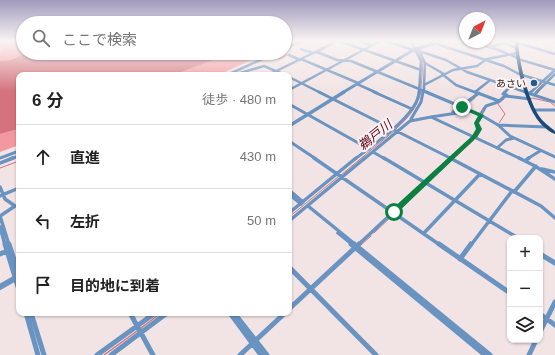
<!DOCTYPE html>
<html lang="ja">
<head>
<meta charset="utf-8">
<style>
	:root { --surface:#fff; --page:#f2f2f2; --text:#222; --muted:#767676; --line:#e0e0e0 }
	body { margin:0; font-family:Arial,"Noto Sans JP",sans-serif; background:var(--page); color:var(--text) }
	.controls { position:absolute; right:12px; bottom:12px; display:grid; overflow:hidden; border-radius:8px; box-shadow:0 1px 3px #0004 }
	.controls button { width:36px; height:36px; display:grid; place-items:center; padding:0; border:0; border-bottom:1px solid var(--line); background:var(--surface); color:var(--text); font:20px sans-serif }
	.compass { position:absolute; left:459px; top:12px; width:36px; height:36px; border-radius:50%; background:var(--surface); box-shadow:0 1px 3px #0004; rotate:42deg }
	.stop { position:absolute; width:12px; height:12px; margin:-9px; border:3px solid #0b8043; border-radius:50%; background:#fff }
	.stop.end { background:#0b8043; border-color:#fff; box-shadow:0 1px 4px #0008 }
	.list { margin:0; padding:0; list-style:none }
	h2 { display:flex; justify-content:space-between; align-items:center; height:52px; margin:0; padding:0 16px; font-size:17px }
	h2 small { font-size:13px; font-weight:400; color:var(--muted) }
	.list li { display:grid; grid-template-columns:26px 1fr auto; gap:12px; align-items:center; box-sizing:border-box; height:64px; padding:0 16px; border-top:1px solid var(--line) }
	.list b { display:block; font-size:15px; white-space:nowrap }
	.list em { font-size:13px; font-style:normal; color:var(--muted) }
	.icon { flex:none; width:22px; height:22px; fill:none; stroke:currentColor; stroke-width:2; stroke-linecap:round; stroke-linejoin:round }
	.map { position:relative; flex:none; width:555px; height:355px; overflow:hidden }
	.search { position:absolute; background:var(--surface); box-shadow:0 1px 3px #0004; left:16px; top:16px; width:276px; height:44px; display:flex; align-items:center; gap:10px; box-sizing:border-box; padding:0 14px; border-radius:22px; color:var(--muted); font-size:15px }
	.panel { position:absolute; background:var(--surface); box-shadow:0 1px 3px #0004; left:16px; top:72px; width:276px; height:244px; border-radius:8px }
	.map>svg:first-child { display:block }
</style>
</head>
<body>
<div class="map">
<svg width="555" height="355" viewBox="0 0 555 355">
	<rect width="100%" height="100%" fill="#f2e4e4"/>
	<path fill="#f498a0" d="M 0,41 L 23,41 L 23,53 L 27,53 L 10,60 L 0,61 L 0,51 L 2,50 L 0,49 Z
		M 233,53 L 267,53 L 218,75 L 173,75 Z
		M 19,129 L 19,145 L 0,152 L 0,134 Z"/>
	<path fill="#d5737d" d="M 27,53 L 233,53 L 173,75 L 19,75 L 19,129 L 0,134 L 0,61 L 10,60 Z"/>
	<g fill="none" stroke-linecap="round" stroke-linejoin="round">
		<path stroke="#d5737d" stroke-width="1" d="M 413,41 L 414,44
			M 321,48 L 335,41
			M 416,49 L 423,62 L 421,88
			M 315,51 L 321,48
			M 279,59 L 287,55
			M 536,91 L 543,84
			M 532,98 L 550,102 L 555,106
			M 499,103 L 504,99
			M 498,104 L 505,114 L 499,123
			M 464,107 L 475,98
			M 480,113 L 484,107
			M 396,129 C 408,118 418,107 421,91
			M 477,137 L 481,130 L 478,123 L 482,117
			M 454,158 L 474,140
			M 0,168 L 19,161
			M 341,175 L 394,131
			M 428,182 L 451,161
			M 397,213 L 424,186
			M 289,217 L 338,177
			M 374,233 L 393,215
			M 361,245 L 371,236"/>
		<path stroke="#d5737d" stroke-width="1.5" d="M 141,328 L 161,313
			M 104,355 L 137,331"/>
		<path stroke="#6993c0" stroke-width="2.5" d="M 339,41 L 421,70
			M 359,41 L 371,45
			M 386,41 L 413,50
			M 411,41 L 415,49
			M 428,41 L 504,66 L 519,74 L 555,85
			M 511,41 L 555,54
			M 552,41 L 555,42
			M 471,42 L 496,49 L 518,58
			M 493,47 L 491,46 L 506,43 L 516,48
			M 417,48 L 419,51 L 446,60 L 467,72 L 528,93
			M 285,49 L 302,41
			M 301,49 L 313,53 L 317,52 L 337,60 L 351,61 L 429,93
			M 413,50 L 415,50 L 421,61 L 419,93
			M 317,52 L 337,41
			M 420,52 L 425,63 L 424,85
			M 298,59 L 289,55 L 300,60
			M 301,59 L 358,83
			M 518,59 L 555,70
			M 425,63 L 444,74
			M 442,74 L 456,85 L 477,93
			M 227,75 L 276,53
			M 233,75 L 264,66 L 285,75
			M 268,75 L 313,53
			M 289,77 L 321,93
			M 357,84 L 377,93
			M 289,90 L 380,41
			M 424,91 L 424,85 L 453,70 L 477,66 L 487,59 L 517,53
			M 475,92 L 489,81
			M 423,93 L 423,90
			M 504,93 L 509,88
			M 530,93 L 555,70
			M 536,93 L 555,74"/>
		<path stroke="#6993c0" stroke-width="3" d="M 319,92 L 452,159
			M 374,92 L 412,109
			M 426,92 L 481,115 L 498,125 L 546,127
			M 475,92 L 499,101
			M 505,92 L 503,94 L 507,95
			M 525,92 L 555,102
			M 530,93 L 531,92
			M 534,95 L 537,92
			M 289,104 L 369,149
			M 534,110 L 555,110
			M 470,111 L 431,117 L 521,159
			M 453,112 L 479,93
			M 411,119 L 421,102 L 423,92
			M 498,125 L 510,136 L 555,157
			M 289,141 L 316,159
			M 497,148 L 506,140 L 514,138
			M 373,152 L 385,159
			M 0,158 L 19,151
			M 10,159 L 19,156
			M 355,159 C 373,145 418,115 419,92
			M 364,159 L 410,121 L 431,117
			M 450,159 L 474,137 L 479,129 L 476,123 L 486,106 L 498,102 L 505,96 L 530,99
			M 527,159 L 540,151"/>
		<path stroke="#6993c0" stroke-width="3.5" d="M 314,158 L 440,245
			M 384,158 L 518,238
			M 450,158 L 541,206 L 555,218
			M 519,158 L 535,166 L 555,179
			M 525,161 L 529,158
			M 0,163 L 13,158
			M 542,169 L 555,172
			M 0,187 L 5,199 L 15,206 L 0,216 L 9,245
			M 289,190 L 303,202
			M 514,192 L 536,166
			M 289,194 L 301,204
			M 0,196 L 19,188
			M 308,206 L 356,245
			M 289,213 L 356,158
			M 289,221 L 365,158
			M 0,227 L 5,245
			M 338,233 L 353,245
			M 424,233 L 480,174
			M 358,245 L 451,158
			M 471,245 L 512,191"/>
		<path stroke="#6993c0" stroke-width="5" d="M 5,244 L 19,290
			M 9,244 L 19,275
			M 351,244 L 485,355
			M 354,244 L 490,355
			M 439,244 L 510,293
			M 0,254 L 7,251
			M 540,254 L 555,263
			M 460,259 L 471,244
			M 289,267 L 376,355
			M 289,309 L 359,244
			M 26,313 L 38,355
			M 31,313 L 44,355
			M 130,313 L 153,355
			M 230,313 L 261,355
			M 234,313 L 267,355
			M 540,314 L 555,325
			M 540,332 L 555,302
			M 97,355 L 155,313
			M 111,355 L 167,313
			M 240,355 L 285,313
			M 529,355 L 536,340"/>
		<path stroke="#6993c0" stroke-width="3" d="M 342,93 L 415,49 L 444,41"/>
		<path stroke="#6993c0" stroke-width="3.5" d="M 289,126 L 344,92"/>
		<path stroke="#6993c0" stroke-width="6" d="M 0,287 L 19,276"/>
		<path fill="#1a4a78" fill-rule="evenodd" d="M 515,41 L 518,41 C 519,62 528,99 539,116 C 543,122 549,126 555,131 L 555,134 C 547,131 539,123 535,116 C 524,98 515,62 515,41 Z"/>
	</g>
	<linearGradient id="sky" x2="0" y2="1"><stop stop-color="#a09abd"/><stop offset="0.45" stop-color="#f9f3f3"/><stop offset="1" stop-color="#f9f3f3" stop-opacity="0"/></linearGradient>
	<rect width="555" height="91" fill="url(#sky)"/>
	<path fill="#0b8043" d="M 460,106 L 463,106 L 484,115 L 479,123 L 482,129 L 477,137 L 396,214 L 391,214 L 391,210 L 472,136 L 476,129 L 474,123 L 478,116 L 460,108 Z"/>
	<circle fill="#215c93" stroke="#fef2f2" stroke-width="1.5" cx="534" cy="83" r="4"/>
	<g text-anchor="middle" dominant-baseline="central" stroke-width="4" stroke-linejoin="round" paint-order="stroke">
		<g font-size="10" fill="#2c2627" stroke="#fef2f2" text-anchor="end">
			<text x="526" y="83">あさい</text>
		</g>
		<g font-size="13" font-style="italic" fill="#5b0019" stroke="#fef2f2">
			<text transform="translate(375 135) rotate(-39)">鵜戸川</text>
		</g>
	</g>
</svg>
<div class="controls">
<button>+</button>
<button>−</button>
<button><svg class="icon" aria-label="layers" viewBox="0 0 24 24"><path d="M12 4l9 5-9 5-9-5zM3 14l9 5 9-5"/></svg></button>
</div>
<svg class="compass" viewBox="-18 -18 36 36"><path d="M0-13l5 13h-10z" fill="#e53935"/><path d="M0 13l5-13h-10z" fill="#767676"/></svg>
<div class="stop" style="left:394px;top:212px"></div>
<div class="stop end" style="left:462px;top:107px"></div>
<div class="search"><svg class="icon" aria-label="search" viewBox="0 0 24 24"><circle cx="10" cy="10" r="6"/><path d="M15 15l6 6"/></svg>ここで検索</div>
<section class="panel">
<h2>6 分<small>徒歩 · 480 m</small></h2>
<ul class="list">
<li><svg class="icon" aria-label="ahead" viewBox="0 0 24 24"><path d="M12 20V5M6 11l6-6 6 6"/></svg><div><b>直進</b></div><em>430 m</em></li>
<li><svg class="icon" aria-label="left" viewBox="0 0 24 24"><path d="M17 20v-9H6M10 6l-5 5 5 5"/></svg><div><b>左折</b></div><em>50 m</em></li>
<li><svg class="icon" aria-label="arrive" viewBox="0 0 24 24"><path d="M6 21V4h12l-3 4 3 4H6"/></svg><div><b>目的地に到着</b></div></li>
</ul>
</section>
</div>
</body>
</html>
